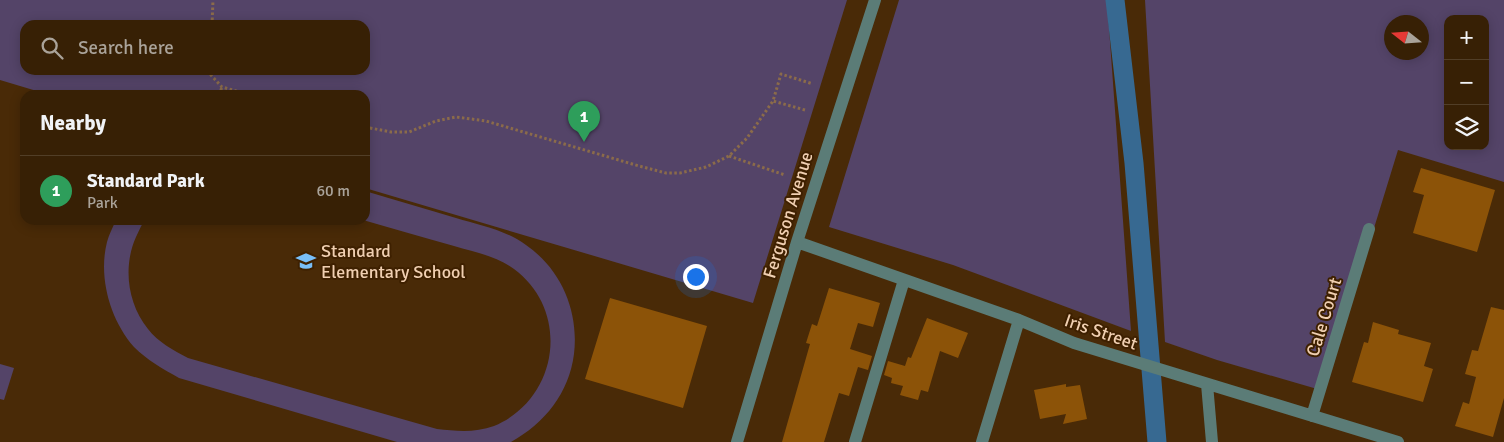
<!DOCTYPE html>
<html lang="en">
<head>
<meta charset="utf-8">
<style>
	:root { --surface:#372005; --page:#3e280f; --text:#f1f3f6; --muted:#aaa39a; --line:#513e27; --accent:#79bff8 }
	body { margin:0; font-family:Signika,sans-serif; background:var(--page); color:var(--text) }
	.controls { position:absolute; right:15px; top:15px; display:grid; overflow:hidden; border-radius:10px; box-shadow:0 2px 12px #0003 }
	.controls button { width:45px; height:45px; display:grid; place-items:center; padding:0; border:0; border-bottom:1px solid var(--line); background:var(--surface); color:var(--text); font:25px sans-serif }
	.compass { position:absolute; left:1384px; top:15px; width:45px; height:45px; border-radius:50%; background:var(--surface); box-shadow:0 2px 12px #0003; rotate:287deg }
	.you { position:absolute; left:695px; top:276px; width:18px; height:18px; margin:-12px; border:4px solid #fff; border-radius:50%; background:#1a73e8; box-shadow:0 0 0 8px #1a73e833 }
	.badge { display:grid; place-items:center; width:32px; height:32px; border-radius:50%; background:var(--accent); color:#fff; font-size:16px; font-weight:700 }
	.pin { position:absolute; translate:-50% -41px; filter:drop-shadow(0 1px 2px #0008) }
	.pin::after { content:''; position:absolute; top:26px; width:18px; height:15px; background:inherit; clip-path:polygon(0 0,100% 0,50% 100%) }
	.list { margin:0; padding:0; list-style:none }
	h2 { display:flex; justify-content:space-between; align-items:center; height:65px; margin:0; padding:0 20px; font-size:21px }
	h2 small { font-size:16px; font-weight:400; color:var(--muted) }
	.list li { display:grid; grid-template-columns:32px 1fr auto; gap:15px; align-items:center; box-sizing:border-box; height:70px; padding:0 20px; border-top:1px solid var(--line) }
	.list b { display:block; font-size:19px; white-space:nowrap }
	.list p { margin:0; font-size:16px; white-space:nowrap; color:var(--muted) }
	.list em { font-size:16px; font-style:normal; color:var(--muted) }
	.icon { flex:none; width:28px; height:28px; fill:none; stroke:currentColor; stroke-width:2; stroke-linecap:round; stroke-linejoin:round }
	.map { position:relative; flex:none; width:1504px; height:442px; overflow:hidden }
	.search { position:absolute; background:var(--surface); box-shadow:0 2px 12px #0003; left:20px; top:20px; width:350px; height:55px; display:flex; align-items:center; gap:12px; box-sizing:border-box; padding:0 18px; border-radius:15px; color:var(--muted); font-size:19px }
	.panel { position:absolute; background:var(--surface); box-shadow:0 2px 12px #0003; left:20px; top:90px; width:350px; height:135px; border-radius:15px }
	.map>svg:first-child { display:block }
</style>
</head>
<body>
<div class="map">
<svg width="1504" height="442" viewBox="0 0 1504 442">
	<rect width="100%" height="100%" fill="#492a07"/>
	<path fill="#544468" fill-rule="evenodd" d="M 0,0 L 847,0 L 753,303 L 365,188 L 365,95 L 50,95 L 0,80 ZM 25,25 L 365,25 L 365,70 L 25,70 Z
		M 899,0 L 1107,0 L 1131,331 L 953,265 L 829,227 Z
		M 1145,0 L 1504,0 L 1504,182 L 1398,150 L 1324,391 L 1217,360 L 1165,342 ZM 1448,19 L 1485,19 L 1485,146 L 1448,146 ZM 1392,22 L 1422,22 L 1422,52 L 1392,52 Z
		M 365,191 C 395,200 426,209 456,218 C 479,225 506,230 526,245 C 562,270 579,312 574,354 C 569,393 545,423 511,442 L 397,442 L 179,378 C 163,369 147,360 134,347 C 110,320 98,277 107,242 C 109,234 113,227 116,220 L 145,220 C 141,225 139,231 136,237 C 123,266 127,303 148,329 C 158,342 173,350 188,358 L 437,429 C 456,431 475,433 494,426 C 559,399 571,311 514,269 C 497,256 474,252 454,246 C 423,237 393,229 363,220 L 365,220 Z
		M 0,364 L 14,368 L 4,400 L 0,399 Z"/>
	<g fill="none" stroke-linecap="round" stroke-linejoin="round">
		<path stroke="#376991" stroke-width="19" d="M 1115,0 L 1134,163 L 1157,442"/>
	</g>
	<path fill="#8c5308" d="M 1421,168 L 1495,190 L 1477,252 L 1413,233 L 1424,195 L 1413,192 Z
		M 829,288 L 880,303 L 873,327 L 858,323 L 850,349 L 872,356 L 868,370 L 858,367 L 849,396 L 839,393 L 824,442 L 782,442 L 810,344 L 806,343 L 812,324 L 817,326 Z
		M 610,298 L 707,326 L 683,408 L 585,379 Z
		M 1491,307 L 1504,310 L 1504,398 L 1493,437 L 1455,426 L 1463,402 L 1469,404 L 1476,377 L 1465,374 L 1472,350 L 1478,351 Z
		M 927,318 L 968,333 L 958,358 L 940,351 L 928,392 L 921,390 L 918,400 L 900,395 L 903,386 L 891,383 L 892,378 L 884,375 L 888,361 L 905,366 L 908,357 L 911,358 Z
		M 1373,322 L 1399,330 L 1398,334 L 1431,343 L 1424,366 L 1433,369 L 1423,402 L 1352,382 L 1364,342 L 1368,343 Z
		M 1066,384 L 1066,387 L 1080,385 L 1087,419 L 1063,424 L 1066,414 L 1040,419 L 1034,390 Z"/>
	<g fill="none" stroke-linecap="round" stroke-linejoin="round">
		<path stroke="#8b6b4a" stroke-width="3" stroke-dasharray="2.5 2.5" stroke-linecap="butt" d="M 212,25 L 213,0
			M 209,70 L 209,73 L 222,87 L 251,95
			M 219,95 L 222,87
			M 805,110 L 773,101 L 781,74 L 813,84
			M 365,127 L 391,132 L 409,132 L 436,121 L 456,117 L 486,121 L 639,166 L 666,173 L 680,173 L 706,167 L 729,156 L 747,138 L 773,101
			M 729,156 L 785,175"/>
		<path stroke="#5b7c77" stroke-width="12" d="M 797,242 L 1019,320 L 1074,343 L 1398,442
			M 1207,384 L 1212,442
			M 1312,416 L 1369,229
			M 737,442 L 797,242 L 875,0
			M 855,442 L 904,280
			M 982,442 L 1019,320"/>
	</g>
	<defs>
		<symbol id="school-bare" viewBox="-9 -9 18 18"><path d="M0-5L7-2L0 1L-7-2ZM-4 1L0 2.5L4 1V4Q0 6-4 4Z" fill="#79bff8" stroke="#3e2000" stroke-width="2.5" paint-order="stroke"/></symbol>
	</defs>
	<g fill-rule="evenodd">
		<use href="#school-bare" x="292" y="247" width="28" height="28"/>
	</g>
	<g text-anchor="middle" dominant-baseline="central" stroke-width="4" stroke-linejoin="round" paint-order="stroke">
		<g font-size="18" fill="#f0cfb1" stroke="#3e2000">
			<text transform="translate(788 215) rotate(-73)">Ferguson Avenue</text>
			<text transform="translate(1324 317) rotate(-73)">Cale Court</text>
			<text transform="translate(1101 332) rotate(19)">Iris Street</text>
		</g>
		<g font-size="18" fill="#f0cfb1" stroke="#3e2000" text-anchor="start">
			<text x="321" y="251">Standard<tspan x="321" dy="21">Elementary School</tspan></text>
		</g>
	</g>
</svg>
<div class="controls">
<button>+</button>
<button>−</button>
<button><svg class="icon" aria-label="layers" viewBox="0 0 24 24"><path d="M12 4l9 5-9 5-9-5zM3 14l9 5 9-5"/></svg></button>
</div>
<svg class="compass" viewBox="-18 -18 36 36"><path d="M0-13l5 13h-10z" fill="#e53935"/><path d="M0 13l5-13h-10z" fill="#aaa39a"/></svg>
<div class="you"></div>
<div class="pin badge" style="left:584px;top:142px;background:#2e9e5b">1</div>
<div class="search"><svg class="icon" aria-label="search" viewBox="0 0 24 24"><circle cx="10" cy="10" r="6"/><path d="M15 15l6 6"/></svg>Search here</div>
<section class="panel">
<h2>Nearby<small></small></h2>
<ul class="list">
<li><span class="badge" style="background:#2e9e5b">1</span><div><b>Standard Park</b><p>Park</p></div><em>60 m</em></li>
</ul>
</section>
</div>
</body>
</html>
